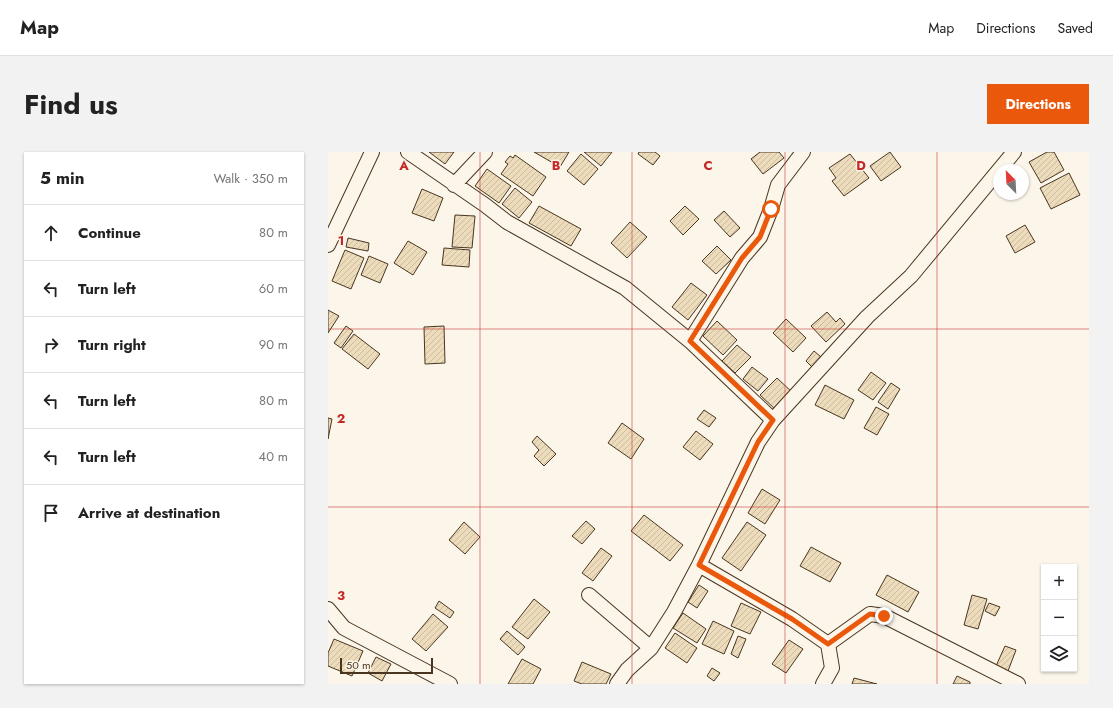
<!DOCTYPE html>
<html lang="en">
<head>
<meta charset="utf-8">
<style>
	:root { --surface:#fff; --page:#f2f2f2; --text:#222; --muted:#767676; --line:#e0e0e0; --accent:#ea580c }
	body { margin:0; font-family:Jost,sans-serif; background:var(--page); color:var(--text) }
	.controls { position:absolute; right:12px; bottom:12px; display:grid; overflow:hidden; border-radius:0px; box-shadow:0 1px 3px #0004 }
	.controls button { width:36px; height:36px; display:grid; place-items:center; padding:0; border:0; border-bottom:1px solid var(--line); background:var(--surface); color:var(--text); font:20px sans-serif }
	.compass { position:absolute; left:665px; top:12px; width:36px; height:36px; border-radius:50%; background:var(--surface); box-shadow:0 1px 3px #0004; rotate:336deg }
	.scale { position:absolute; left:12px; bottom:10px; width:93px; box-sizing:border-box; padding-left:4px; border:2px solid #4a3520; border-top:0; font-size:11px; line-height:14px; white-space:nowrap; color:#4a3520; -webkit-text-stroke:3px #fbf6e9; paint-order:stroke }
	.stop { position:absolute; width:12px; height:12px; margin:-9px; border:3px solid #ea580c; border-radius:50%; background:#fff }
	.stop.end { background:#ea580c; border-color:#fff; box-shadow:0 1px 4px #0008 }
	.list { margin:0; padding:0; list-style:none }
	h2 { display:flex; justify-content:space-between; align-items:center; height:52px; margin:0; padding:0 16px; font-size:17px }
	h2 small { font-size:13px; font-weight:400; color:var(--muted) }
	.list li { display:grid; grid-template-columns:26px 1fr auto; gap:12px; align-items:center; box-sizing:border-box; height:56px; padding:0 16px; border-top:1px solid var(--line) }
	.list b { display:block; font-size:15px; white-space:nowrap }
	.list em { font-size:13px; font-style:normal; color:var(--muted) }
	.icon { flex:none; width:22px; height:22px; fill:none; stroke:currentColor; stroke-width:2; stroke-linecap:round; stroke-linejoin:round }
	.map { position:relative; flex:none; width:761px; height:532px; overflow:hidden; border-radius:0px }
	header { display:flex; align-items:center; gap:24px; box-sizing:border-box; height:56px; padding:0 20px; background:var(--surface); border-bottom:1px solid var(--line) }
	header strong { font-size:19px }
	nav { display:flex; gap:22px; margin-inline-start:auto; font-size:14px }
	.intro { display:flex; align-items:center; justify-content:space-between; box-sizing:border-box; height:96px; padding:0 24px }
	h1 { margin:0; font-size:28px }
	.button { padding:10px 18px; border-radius:0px; background:var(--accent); color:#fff; font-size:14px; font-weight:700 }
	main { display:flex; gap:24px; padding:0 24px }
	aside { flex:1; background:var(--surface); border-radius:0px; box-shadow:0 1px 3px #0004 }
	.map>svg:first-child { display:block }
</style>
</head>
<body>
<header>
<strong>Map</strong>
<nav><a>Map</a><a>Directions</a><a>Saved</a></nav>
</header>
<div class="intro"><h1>Find us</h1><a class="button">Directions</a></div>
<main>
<aside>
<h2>5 min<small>Walk · 350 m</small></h2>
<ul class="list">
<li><svg class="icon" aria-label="ahead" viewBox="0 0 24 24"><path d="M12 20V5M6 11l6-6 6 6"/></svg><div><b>Continue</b></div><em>80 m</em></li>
<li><svg class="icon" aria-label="left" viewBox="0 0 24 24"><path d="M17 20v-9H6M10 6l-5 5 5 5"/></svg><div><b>Turn left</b></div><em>60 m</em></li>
<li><svg class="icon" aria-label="right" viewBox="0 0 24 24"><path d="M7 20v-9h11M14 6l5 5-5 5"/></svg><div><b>Turn right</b></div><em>90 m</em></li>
<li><svg class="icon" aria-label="left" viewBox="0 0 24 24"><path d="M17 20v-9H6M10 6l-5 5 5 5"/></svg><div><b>Turn left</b></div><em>80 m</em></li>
<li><svg class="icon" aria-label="left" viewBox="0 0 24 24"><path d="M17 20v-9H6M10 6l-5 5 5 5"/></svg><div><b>Turn left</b></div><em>40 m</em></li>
<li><svg class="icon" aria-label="arrive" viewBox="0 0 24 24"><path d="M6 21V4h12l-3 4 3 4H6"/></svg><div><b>Arrive at destination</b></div></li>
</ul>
</aside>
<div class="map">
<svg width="761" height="532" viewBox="0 0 761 532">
	<defs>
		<pattern id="building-hatch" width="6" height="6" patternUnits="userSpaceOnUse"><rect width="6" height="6" fill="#ecdcbc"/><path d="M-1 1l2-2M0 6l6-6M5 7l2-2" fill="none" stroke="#ccbda1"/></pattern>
	</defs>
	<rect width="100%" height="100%" fill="#fbf6e9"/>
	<path fill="url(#building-hatch)" stroke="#4a3520" d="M 101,0 L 126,0 L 117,12 Z
		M 206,0 L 241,0 L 232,15 Z
		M 256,0 L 284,0 L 273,14 Z
		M 311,0 L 327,0 L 332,4 L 325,13 L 310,2 Z
		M 432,0 L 451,0 L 456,6 L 435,22 L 423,7 Z
		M 562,0 L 573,15 L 553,29 L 542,14 Z
		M 719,0 L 726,0 L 736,18 L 713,31 L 701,10 Z
		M 253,2 L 270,17 L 256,33 L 239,19 Z
		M 522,2 L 541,26 L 516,44 L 504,29 L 508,26 L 501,16 Z
		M 187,3 L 218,25 L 205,44 L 173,22 L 180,12 L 177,10 L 182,4 L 185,6 Z
		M 159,17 L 183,34 L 171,51 L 147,34 Z
		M 741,21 L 752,43 L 723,57 L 712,36 Z
		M 187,36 L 204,50 L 191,66 L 174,52 Z
		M 94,37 L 115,46 L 106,69 L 84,61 Z
		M 211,54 L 253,77 L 243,94 L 201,71 Z
		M 357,54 L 371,67 L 355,83 L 342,69 Z
		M 396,59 L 412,76 L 402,85 L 386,68 Z
		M 127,63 L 147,64 L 144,96 L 124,95 Z
		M 302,70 L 319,85 L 299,106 L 283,91 Z
		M 697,73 L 707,90 L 687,101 L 678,84 Z
		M 20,86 L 41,91 L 40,99 L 18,95 Z
		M 80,89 L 99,100 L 85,123 L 66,111 Z
		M 389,94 L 403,108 L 388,122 L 374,109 Z
		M 116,96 L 142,98 L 141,115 L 114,113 Z
		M 17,98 L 36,106 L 23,137 L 4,129 Z
		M 41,104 L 60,112 L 52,131 L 33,123 Z
		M 363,131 L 379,143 L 360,168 L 344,155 Z
		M 0,158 L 11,164 L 0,181 Z
		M 499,160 L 508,170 L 512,166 L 517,172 L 498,190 L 483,174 Z
		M 458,167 L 478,186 L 465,200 L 445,181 Z
		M 389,169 L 409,188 L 395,203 L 375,184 Z
		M 18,174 L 25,179 L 13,196 L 6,191 Z
		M 116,174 L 117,211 L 97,212 L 96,175 Z
		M 26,182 L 52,202 L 40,217 L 14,197 Z
		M 409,193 L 423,205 L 407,221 L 394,209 Z
		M 486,199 L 493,205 L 484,215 L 478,209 Z
		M 424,215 L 440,227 L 430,239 L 415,227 Z
		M 543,220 L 558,231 L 545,248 L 530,238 Z
		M 449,226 L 465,241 L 448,258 L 432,243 Z
		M 563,231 L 572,237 L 560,257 L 550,250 Z
		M 497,233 L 526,248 L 516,267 L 487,253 Z
		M 548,255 L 561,262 L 549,283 L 536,276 Z
		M 376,258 L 388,266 L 381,275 L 369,267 Z
		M 0,266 L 4,267 L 0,287 Z
		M 294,271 L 316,287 L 303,307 L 280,291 Z
		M 368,279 L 385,292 L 372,308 L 355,295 Z
		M 209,284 L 228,302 L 216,314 L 206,304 L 211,298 L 204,290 Z
		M 434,337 L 452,348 L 437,372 L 420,361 Z
		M 316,363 L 355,393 L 342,409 L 303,379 Z
		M 258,369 L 267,377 L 254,392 L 244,384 Z
		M 136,370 L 152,385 L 137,402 L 121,388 Z
		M 419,370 L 438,383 L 413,419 L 394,406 Z
		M 483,395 L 513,411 L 502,430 L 472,414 Z
		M 273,396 L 284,404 L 265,429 L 254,421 Z
		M 559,423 L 591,440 L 580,460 L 548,443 Z
		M 371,433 L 380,439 L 369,456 L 360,450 Z
		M 644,443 L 659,447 L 650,477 L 636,473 Z
		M 206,447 L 222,460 L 200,487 L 184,475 Z
		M 111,449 L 126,460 L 122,466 L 107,456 Z
		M 413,451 L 433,460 L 422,482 L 403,474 Z
		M 661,451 L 672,455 L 667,464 L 657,459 Z
		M 355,461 L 378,477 L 369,491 L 345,476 Z
		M 105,462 L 120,475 L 98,499 L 84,487 Z
		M 385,469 L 406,479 L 396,502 L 374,492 Z
		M 179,479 L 197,495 L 190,503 L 172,487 Z
		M 347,481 L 369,496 L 359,511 L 337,496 Z
		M 410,484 L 418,487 L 410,506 L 403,502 Z
		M 6,487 L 35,499 L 24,524 L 0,514 L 0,501 Z
		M 461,488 L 475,497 L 458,521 L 444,512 Z
		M 677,494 L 688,498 L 680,519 L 668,514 Z
		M 48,505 L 63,512 L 54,529 L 40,521 Z
		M 194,507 L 213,517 L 205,532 L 180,532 Z
		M 254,510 L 283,522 L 278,532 L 254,532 L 246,529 Z
		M 384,516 L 392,521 L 386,529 L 379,524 Z
		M 629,524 L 642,530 L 642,532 L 625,532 Z
		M 526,526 L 549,532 L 524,532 Z"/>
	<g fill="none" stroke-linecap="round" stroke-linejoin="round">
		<defs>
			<path id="minor" d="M 80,0 L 157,53 L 179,70 L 297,136 L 362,189 L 445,268
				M 126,33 L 157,0
				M 0,93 L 44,0
				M 362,189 L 414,106 L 432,85 L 443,57 L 450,33 L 475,0
				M 371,413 L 464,467 L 500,492 L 504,516 L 495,532
				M 261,443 L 323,496
				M 0,457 L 16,476 L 122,532
				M 500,492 L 542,462 L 556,464 L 690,532
				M 289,532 L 299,518 L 323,496 L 346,460 L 371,413 L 430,290 L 445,268 L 539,165 L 583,124 L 686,0"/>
		</defs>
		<use href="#minor" stroke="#4a3520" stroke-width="16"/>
		<use href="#minor" stroke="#fbf6e9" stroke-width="14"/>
	</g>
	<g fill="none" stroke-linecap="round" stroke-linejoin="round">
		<path stroke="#ea580c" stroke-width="5" d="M 443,57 L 432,85 L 414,106 L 362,189 L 445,268 L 430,290 L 371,413 L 464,467 L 500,492 L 542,462 L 556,464"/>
	</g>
	<path fill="none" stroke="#c62828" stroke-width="1" stroke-opacity="0.55" d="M 152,0 L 152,532M 304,0 L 304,532M 457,0 L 457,532M 609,0 L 609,532M 0,177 L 761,177M 0,355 L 761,355"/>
	<g font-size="13" text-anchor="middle" font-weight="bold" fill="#c62828" stroke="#fbf6e9" stroke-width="3" stroke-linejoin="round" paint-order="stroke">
		<text x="76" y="18">A</text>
		<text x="228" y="18">B</text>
		<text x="380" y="18">C</text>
		<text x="533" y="18">D</text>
		<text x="13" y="93">1</text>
		<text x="13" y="271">2</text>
		<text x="13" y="448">3</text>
	</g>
</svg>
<div class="controls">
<button>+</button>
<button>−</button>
<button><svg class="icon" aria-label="layers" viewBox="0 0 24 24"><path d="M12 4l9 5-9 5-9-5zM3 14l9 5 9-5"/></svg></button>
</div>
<svg class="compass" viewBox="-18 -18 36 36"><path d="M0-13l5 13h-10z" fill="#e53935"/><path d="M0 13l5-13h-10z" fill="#767676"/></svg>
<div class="scale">50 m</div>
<div class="stop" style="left:443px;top:57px"></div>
<div class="stop end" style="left:556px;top:464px"></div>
</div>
</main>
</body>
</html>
